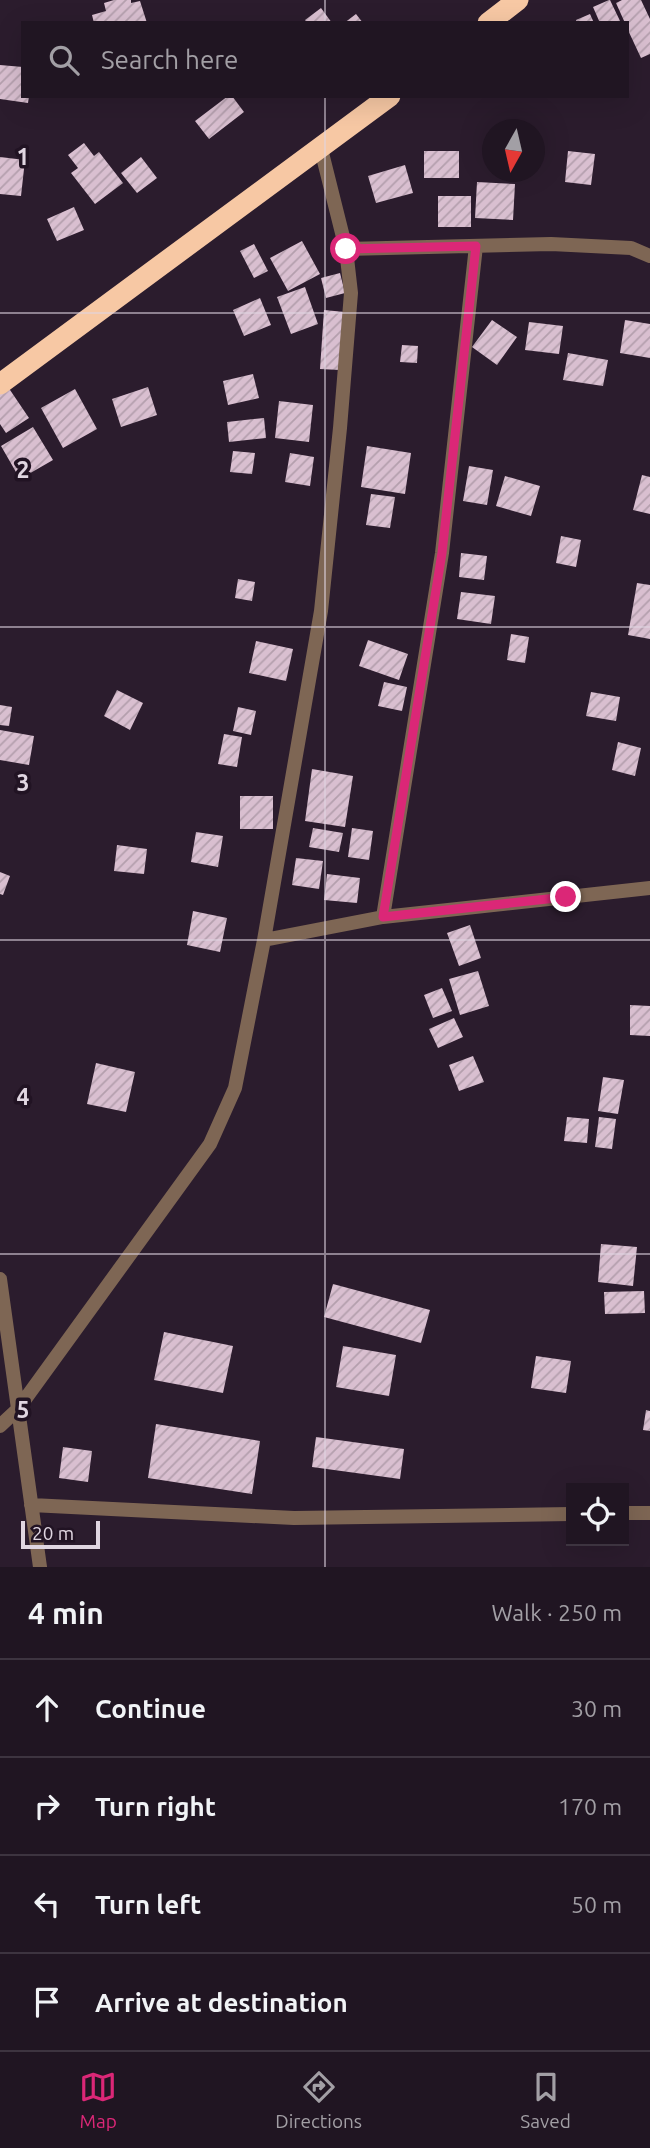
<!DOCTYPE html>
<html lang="en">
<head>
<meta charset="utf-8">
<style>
	:root { --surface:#201522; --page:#281e2a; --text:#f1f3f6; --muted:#a29fa5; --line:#3d3440; --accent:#db2777 }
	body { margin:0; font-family:Ubuntu,sans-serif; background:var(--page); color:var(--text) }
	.controls { position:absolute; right:21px; bottom:21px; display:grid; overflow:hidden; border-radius:0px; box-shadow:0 7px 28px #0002 }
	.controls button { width:63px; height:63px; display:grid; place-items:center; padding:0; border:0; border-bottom:2px solid var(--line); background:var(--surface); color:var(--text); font:35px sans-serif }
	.compass { position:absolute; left:482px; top:119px; width:63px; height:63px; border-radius:50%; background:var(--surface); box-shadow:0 7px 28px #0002; rotate:188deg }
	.scale { position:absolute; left:21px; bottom:18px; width:79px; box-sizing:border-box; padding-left:7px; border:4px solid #e0d6e1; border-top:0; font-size:19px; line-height:24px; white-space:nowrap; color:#e0d6e1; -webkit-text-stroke:5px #211323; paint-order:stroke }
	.stop { position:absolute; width:21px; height:21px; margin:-16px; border:5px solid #db2777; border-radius:50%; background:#fff }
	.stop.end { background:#db2777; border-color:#fff; box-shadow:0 2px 7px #0008 }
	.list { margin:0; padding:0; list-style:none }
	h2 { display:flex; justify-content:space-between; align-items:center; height:91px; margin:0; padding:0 28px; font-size:30px }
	h2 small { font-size:23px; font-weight:400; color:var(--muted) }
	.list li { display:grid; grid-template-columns:46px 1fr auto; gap:21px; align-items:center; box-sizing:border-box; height:98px; padding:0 28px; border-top:2px solid var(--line) }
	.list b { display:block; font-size:26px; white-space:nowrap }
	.list em { font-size:23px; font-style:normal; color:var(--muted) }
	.icon { flex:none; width:38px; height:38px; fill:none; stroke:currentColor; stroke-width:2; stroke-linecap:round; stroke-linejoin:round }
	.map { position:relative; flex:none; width:650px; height:1567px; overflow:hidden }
	.search { position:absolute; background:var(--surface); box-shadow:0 7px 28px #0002; left:21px; right:21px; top:21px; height:77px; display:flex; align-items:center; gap:18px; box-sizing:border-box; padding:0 24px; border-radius:0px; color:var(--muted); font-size:26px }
	.sheet { height:483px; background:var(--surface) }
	nav { display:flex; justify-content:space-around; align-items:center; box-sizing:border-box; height:98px; border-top:2px solid var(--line); background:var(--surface); font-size:19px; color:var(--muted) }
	nav a { display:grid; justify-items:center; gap:4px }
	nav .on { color:var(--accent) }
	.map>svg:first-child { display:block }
</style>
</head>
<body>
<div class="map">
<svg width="650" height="1567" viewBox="0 0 650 1567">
	<defs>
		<pattern id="building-hatch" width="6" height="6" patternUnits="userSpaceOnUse" patternTransform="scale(1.75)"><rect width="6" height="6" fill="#d9bfd0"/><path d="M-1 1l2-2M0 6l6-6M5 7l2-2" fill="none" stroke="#b49fad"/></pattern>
	</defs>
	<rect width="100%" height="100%" fill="#2b1c2d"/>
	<path fill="url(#building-hatch)" d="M 114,0 L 131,0 L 131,3 L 140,1 L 147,23 L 94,23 L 92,15 L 106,11 L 104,3 Z
		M 609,0 L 610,0 L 621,23 L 600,23 L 593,7 Z
		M 622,0 L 641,0 L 650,19 L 650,54 L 641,58 L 627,28 L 627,23 L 625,23 L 616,3 Z
		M 321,8 L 332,23 L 307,23 L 305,20 Z
		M 356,14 L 363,23 L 344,23 Z
		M 590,14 L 594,23 L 577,23 L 576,20 Z
		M 0,65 L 23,67 L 23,96 L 29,96 L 28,103 L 0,99 Z
		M 228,96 L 232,96 L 244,112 L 209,139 L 195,121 Z
		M 84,143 L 94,156 L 99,152 L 123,183 L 95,204 L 71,173 L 78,168 L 68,155 Z
		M 424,151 L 459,151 L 459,178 L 424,178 Z
		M 568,151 L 595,154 L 591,185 L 565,182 Z
		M 0,157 L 25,160 L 21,196 L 0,194 Z
		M 141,157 L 157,178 L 137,193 L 121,173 Z
		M 405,165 L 413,193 L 376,203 L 368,176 Z
		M 477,182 L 515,184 L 513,220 L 475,218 Z
		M 438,196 L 471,196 L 471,227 L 438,227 Z
		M 74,207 L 84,230 L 57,241 L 47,219 Z
		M 302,241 L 320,274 L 288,291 L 270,258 Z
		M 254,244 L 268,271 L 254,278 L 240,251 Z
		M 340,273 L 345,293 L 326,298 L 321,278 Z
		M 305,287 L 318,324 L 291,334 L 277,297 Z
		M 260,298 L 271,325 L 244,336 L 233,310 Z
		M 324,310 L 345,312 L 340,370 L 320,369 Z
		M 492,320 L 517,337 L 497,365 L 472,347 Z
		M 625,320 L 650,324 L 650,358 L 620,353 Z
		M 529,322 L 563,326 L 559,354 L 525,350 Z
		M 402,345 L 418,346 L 417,363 L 400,362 Z
		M 568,353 L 608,360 L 603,386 L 563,380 Z
		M 253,374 L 259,398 L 228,405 L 223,381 Z
		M 8,387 L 29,418 L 6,433 L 0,424 L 0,393 Z
		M 148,387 L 157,415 L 121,427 L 112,399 Z
		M 75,389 L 97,429 L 63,448 L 41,408 Z
		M 279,401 L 313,405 L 309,442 L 275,438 Z
		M 264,418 L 266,438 L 229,442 L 227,422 Z
		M 33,427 L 53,460 L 20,479 L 1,446 Z
		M 367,446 L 411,453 L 405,494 L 361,487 Z
		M 233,451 L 255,453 L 252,474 L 230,472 Z
		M 290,453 L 314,457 L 310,486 L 285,482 Z
		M 469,466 L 493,470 L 487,505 L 463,501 Z
		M 642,475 L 650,477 L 650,514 L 633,510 Z
		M 505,476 L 540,486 L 531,516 L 496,506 Z
		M 371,494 L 395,497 L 390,528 L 366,525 Z
		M 561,536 L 581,540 L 576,567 L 556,563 Z
		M 461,553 L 487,556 L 484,580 L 459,577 Z
		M 238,579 L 255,582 L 252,601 L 235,598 Z
		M 637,583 L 650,585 L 650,639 L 628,635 Z
		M 461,592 L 495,596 L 491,624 L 457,619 Z
		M 511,634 L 529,637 L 525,663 L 507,660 Z
		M 368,640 L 408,654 L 399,680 L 359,666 Z
		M 256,641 L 293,649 L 286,681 L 249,673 Z
		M 384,682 L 407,687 L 402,711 L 378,706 Z
		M 117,690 L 143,703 L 130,730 L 104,716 Z
		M 591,692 L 620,697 L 616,721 L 586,716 Z
		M 0,705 L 12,707 L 9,726 L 0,725 Z
		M 238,707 L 256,711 L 251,735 L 233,731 Z
		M 0,730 L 34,736 L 29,765 L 0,760 Z
		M 224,734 L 242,737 L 237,767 L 218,764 Z
		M 618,742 L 641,748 L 635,776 L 612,770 Z
		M 312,769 L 353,776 L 345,827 L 305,821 Z
		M 240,796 L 273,796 L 273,829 L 240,829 Z
		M 313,828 L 343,833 L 339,852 L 309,847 Z
		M 352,828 L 373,831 L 369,860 L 348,857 Z
		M 196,832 L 223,836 L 218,867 L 191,862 Z
		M 117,845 L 147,849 L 144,874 L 114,871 Z
		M 296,858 L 323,861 L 319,889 L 292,885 Z
		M 0,872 L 10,876 L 3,895 L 0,894 Z
		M 327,874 L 360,878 L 357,903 L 324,900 Z
		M 193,911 L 227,918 L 220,952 L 187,945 Z
		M 470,925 L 481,958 L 459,966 L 447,933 Z
		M 478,971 L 489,1006 L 460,1015 L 449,979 Z
		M 442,988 L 452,1011 L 433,1018 L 424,995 Z
		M 630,1005 L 650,1006 L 650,1036 L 630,1035 Z
		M 454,1018 L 463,1037 L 438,1048 L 429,1029 Z
		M 473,1056 L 484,1082 L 459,1091 L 449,1065 Z
		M 96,1063 L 135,1072 L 126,1112 L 87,1104 Z
		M 603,1077 L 624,1080 L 618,1114 L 598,1111 Z
		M 567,1117 L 589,1119 L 587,1143 L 564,1141 Z
		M 599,1117 L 616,1119 L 612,1149 L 595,1147 Z
		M 601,1244 L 637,1247 L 633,1286 L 598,1282 Z
		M 333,1284 L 430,1310 L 421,1343 L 324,1317 Z
		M 644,1291 L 645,1313 L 605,1314 L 604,1292 Z
		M 164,1332 L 233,1346 L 223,1393 L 154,1380 Z
		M 343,1346 L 396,1355 L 389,1396 L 336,1387 Z
		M 536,1356 L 571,1361 L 566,1393 L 531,1388 Z
		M 646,1410 L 650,1411 L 650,1431 L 643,1430 Z
		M 156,1424 L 260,1441 L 252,1494 L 148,1478 Z
		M 316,1437 L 404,1449 L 400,1479 L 312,1467 Z
		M 63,1447 L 92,1451 L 88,1482 L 59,1478 Z"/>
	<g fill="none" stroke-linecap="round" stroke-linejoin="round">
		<path stroke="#7e6654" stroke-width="14" d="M 346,249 L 551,244 L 631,248 L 650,256
			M 383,917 L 442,553 L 476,246
			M 264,940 L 383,917 L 650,888
			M 0,1279 L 40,1567
			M 0,1426 L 18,1409 L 210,1144 L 235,1088 L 264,940 L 321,611 L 340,428 L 351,293 L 346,249 L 321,149
			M 31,1505 L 294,1518 L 571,1514
			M 624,1513 L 650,1513"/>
		<path stroke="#f7c8a4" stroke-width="21" d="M 488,23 L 518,0
			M 0,384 L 390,96"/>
	</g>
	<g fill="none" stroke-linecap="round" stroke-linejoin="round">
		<path stroke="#db2777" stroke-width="9" d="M 346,249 L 476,246 L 442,553 L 383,917 L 566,897"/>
	</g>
	<path fill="none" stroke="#e0d6e1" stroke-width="2" stroke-opacity="0.55" d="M 325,0 L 325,23M 325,96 L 325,1567M 0,313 L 650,313M 0,627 L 650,627M 0,940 L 650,940M 0,1254 L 650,1254"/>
	<g font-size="23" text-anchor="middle" font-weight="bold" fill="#e0d6e1" stroke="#211323" stroke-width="7" stroke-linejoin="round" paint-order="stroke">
		<text x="23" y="165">1</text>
		<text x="23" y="478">2</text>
		<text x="23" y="791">3</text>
		<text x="23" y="1105">4</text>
		<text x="23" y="1418">5</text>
	</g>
</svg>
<div class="controls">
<button><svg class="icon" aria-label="locate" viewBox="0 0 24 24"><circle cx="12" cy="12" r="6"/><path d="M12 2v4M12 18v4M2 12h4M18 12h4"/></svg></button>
</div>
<svg class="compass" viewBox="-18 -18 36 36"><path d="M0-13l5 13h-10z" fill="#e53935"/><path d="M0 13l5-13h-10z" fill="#a29fa5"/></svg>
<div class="scale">20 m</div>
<div class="stop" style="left:346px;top:249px"></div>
<div class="stop end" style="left:566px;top:897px"></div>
<div class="search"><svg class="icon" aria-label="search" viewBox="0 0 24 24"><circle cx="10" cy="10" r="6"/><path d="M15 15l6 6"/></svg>Search here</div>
</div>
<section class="sheet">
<h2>4 min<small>Walk · 250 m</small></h2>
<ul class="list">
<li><svg class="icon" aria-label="ahead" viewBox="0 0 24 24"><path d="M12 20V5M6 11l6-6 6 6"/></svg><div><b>Continue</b></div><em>30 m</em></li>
<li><svg class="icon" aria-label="right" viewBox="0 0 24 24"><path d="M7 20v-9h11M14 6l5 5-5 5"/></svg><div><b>Turn right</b></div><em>170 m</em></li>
<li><svg class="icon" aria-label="left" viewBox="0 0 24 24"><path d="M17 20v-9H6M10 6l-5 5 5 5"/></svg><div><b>Turn left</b></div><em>50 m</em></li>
<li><svg class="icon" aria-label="arrive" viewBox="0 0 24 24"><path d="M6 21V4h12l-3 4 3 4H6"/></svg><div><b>Arrive at destination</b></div></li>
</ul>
</section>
<nav>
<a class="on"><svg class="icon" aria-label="map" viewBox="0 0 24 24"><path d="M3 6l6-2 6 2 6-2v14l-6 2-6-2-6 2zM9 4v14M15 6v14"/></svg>Map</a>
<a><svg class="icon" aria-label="directions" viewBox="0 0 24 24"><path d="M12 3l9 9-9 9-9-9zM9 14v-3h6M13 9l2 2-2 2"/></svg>Directions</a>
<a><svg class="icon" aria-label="saved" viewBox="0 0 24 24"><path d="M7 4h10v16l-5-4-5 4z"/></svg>Saved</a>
</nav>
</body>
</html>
